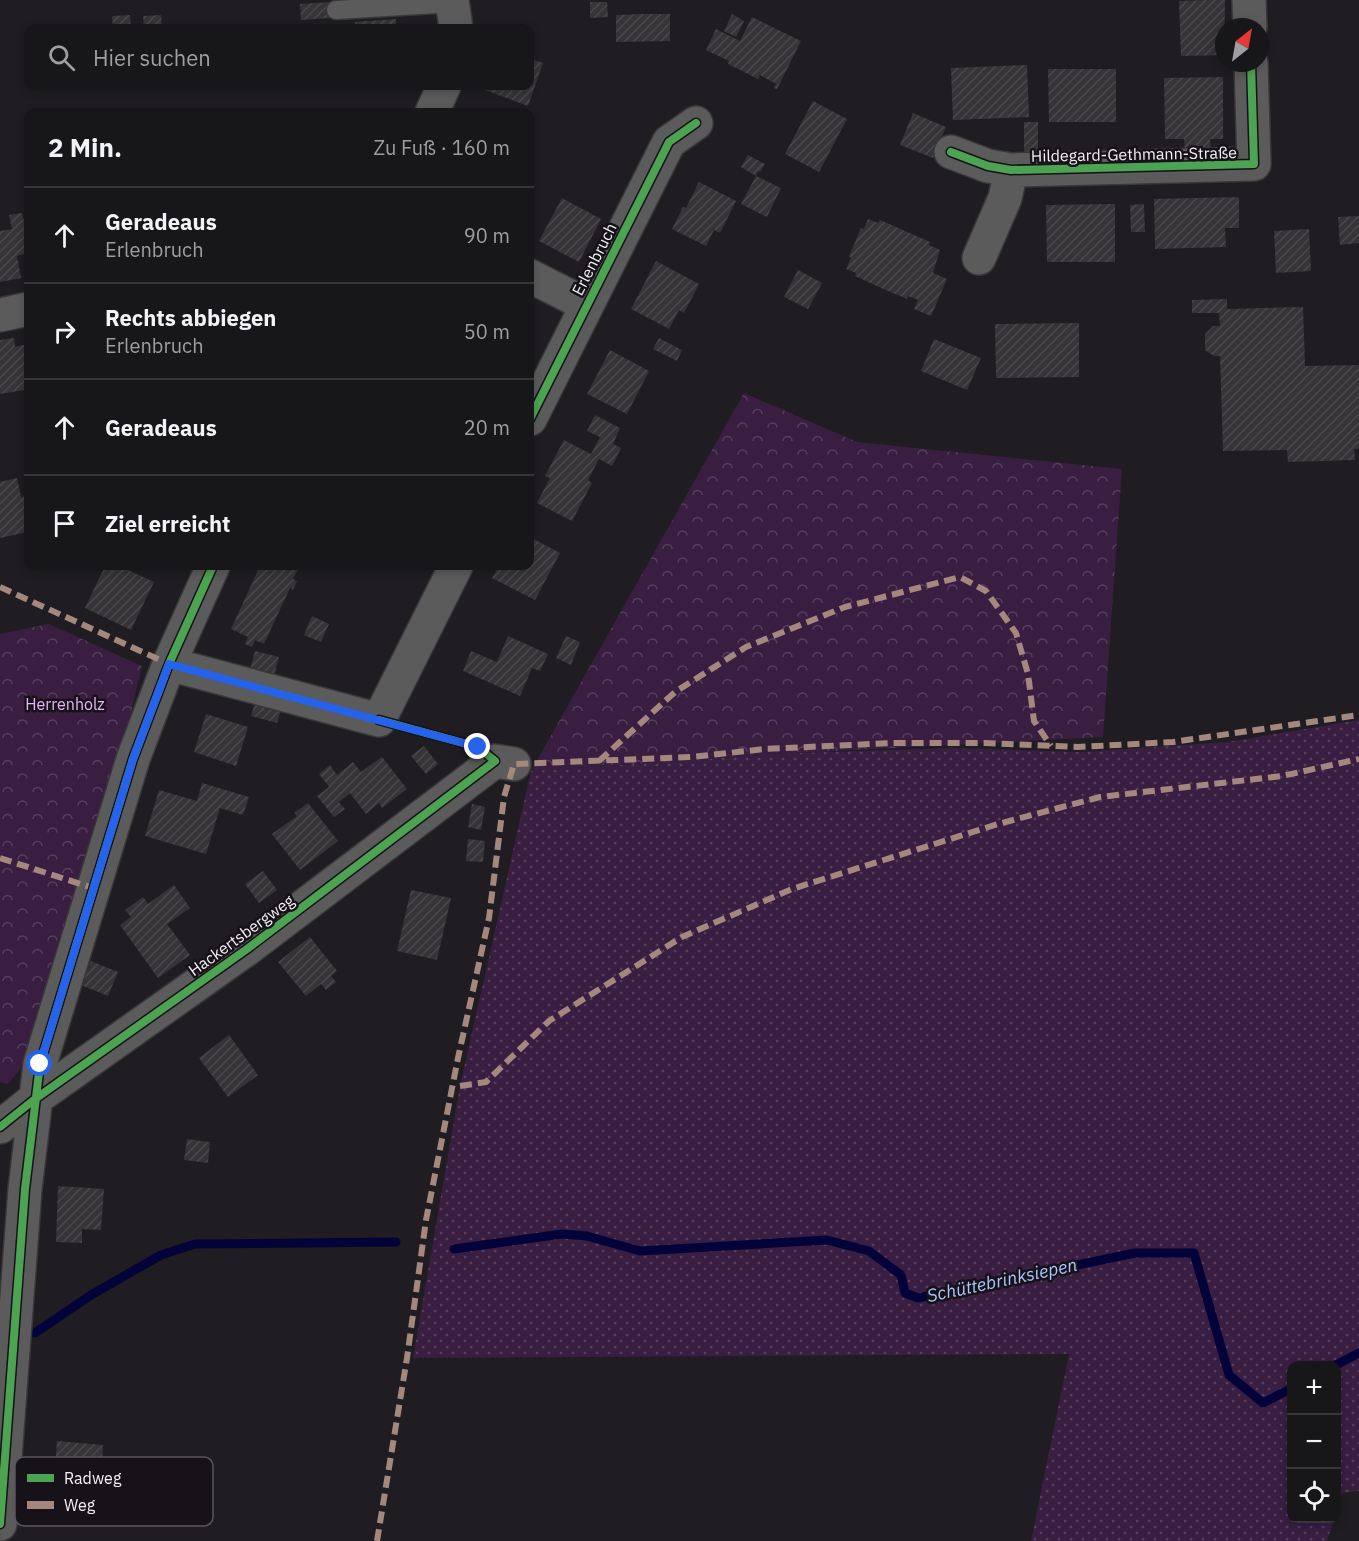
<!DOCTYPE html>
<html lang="de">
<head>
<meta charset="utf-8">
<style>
	:root { --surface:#171619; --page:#201f22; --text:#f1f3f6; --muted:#9e9fa2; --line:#363538 }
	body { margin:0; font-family:"IBM Plex Sans",sans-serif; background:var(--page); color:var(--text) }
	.controls { position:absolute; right:18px; bottom:18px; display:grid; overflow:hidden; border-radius:12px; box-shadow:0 3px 9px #0003 }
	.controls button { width:54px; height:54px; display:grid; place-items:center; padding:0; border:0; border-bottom:2px solid var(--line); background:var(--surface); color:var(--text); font:30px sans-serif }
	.compass { position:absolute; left:1215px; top:18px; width:54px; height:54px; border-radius:50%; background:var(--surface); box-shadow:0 3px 9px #0003; rotate:31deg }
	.stop { position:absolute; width:18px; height:18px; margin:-14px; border:4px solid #2563eb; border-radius:50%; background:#fff }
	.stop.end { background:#2563eb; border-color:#fff; box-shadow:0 2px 6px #0008 }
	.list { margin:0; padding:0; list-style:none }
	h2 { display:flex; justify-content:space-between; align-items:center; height:78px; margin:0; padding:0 24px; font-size:26px }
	h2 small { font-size:20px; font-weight:400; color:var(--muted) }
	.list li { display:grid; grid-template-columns:39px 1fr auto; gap:18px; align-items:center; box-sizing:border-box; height:96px; padding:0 24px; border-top:2px solid var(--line) }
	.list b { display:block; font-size:22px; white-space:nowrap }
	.list p { margin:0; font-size:20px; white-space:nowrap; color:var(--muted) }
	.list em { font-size:20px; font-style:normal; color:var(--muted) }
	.icon { flex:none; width:33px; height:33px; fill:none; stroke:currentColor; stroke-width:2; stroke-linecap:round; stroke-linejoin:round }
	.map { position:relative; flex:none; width:1359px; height:1541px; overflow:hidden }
	.search { position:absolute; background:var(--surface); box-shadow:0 3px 9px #0003; left:24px; top:24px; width:510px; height:66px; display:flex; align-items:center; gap:15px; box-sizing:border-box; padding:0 21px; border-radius:12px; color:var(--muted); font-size:22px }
	.panel { position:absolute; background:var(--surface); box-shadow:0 3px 9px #0003; left:24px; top:108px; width:510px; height:462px; border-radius:12px }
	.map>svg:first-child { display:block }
</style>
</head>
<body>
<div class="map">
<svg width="1359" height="1541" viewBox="0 0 1359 1541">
	<defs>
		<pattern id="grass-dots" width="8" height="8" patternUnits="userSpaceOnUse" patternTransform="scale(1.5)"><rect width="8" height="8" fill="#391e42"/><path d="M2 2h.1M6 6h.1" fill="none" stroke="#563f5e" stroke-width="1.8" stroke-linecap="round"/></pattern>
		<pattern id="forest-crowns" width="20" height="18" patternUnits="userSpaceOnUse" patternTransform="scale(1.5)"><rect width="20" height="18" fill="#391e42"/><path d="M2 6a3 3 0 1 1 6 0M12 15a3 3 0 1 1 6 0" fill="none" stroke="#563f5e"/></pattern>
		<pattern id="building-hatch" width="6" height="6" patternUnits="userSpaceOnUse" patternTransform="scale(1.5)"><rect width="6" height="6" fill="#363437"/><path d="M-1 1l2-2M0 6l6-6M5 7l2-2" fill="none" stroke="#4a484b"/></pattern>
	</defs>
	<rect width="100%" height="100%" fill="#1f1d21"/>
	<path fill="url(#grass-dots)" d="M 1359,720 L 1359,1491 L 1342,1493 L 1337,1511 L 1336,1366 L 1292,1366 L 1292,1518 L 1334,1519 L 1327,1541 L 1031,1541 L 1069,1354 L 413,1358 L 460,1086 L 531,771 L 795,753 L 954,748 L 1082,752 L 1227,742 Z"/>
	<path fill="url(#forest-crowns)" d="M 744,393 L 857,442 L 1122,469 L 1103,737 L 795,753 L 531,771 Z
		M 49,624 L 142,666 L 121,754 L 21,1068 L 8,1084 L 0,1082 L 0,634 Z"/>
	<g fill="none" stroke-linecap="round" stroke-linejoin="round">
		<path stroke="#03033a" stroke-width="9" d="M 454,1249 L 562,1234 L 587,1236 L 640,1251 L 827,1240 L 869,1251 L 901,1275 L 905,1293 L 918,1298 L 1135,1253 L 1194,1253 L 1229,1375 L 1263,1403 L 1292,1388
			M 35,1333 L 91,1295 L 161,1255 L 195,1244 L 396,1242
			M 1334,1366 L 1359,1353"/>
	</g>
	<path fill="url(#building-hatch)" d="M 1209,0 L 1225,0 L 1224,55 L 1181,56 L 1179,1 Z
		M 329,2 L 330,18 L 301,20 L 300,4 Z
		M 590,2 L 607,2 L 608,17 L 590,18 Z
		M 644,14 L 670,14 L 670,41 L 616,42 L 616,15 Z
		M 732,14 L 744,21 L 736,37 L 724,31 Z
		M 130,15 L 131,28 L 113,28 L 112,16 Z
		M 161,15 L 162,27 L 144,28 L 143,16 Z
		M 752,17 L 801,41 L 777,89 L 774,88 L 776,84 L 760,75 L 758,79 L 728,64 L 729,61 L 706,50 L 716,29 L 740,41 Z
		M 396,19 L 396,28 L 355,28 L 355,22 Z
		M 530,59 L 543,63 L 528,106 L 485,90 L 487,86 L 530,86 Z
		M 1027,65 L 1029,117 L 953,120 L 951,68 Z
		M 1048,69 L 1116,69 L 1116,122 L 1049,122 Z
		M 1223,77 L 1223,139 L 1210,139 L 1211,151 L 1185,152 L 1184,139 L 1165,139 L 1164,78 Z
		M 813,101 L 847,119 L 819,172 L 785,154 Z
		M 913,113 L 946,127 L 933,158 L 900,145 Z
		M 1024,122 L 1038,122 L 1038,154 L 1024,154 Z
		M 748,155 L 765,164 L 760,172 L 758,171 L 756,176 L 741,167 Z
		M 756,176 L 781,188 L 767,217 L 741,204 Z
		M 699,182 L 736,201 L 720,233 L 714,230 L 706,246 L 672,229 L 683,207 L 686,208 Z
		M 1239,197 L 1239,228 L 1225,228 L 1226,247 L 1155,249 L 1154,199 Z
		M 562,198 L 601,219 L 579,262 L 539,241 Z
		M 1115,204 L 1115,262 L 1047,262 L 1046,205 Z
		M 1144,204 L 1145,232 L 1131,232 L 1130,205 Z
		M 22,213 L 28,239 L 28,253 L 17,256 L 21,278 L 0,282 L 0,231 L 12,229 L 9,215 Z
		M 1359,216 L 1359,243 L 1340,245 L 1338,217 Z
		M 868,219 L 878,223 L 880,220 L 930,242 L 929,245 L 940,250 L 933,273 L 947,279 L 931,316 L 914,309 L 918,300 L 908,296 L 907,299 L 881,288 L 855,276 L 856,273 L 846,269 L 851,258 L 849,256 L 861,228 L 864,229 Z
		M 1309,229 L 1311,271 L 1276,273 L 1274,231 Z
		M 656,261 L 699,284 L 684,313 L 679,310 L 669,329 L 631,309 Z
		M 798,270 L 822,283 L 808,309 L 784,297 Z
		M 1227,299 L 1227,309 L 1303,307 L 1305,366 L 1359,365 L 1359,449 L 1354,449 L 1355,460 L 1288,462 L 1287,450 L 1223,451 L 1220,356 L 1214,356 L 1205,350 L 1205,334 L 1213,326 L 1220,326 L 1219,313 L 1192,313 L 1192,300 Z
		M 1079,323 L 1079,377 L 996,378 L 995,324 Z
		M 14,338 L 15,347 L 28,344 L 28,387 L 24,388 L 24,390 L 0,394 L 0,340 Z
		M 659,338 L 682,350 L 677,361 L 653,349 Z
		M 934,339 L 981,358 L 967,390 L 921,371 Z
		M 610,350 L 649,371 L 627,414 L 587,394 Z
		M 595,415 L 620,428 L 613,444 L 621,448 L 612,466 L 599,459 L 588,480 L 592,483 L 572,521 L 537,503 L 550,478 L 545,476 L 564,440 L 591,454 L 600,437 L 587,431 Z
		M 17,478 L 21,497 L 26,496 L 28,511 L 24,512 L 27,532 L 0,538 L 0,482 Z
		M 530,537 L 560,553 L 535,600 L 492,578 L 499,566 L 530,566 Z
		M 105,566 L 119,566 L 154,582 L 131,630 L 85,608 Z
		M 260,566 L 300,566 L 293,579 L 297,581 L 293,590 L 290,588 L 264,644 L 255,640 L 252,647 L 245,644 L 248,637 L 231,629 Z
		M 312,616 L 329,624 L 321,642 L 304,635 Z
		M 508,636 L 548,654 L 540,671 L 532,668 L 520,696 L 463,671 L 471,651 L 497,662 Z
		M 566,636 L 580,642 L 571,665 L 556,658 Z
		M 255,651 L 279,657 L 273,680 L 249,673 Z
		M 255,702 L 281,710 L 277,723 L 251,716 Z
		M 206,714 L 248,727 L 236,766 L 194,752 Z
		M 424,746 L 438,764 L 426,774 L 411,756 Z
		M 382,757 L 407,789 L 382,808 L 379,803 L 366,814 L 350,793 L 339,802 L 345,809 L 334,817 L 317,796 L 329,787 L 319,774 L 330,765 L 337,775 L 353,762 L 361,772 Z
		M 202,783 L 249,797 L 243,815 L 220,808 L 206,854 L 145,836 L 159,790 L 197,801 Z
		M 308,803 L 338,841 L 300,870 L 272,834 L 297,816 L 294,813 Z
		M 472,804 L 485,807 L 481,830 L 468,827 Z
		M 468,839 L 485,841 L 483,862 L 466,861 Z
		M 263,871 L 277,890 L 259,903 L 245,884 Z
		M 174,885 L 190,908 L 167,924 L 190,955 L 158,978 L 120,925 L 131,917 L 125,910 L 143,897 L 148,904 Z
		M 411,890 L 451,898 L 437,960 L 397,951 Z
		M 310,937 L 337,971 L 331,976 L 336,982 L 326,990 L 321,984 L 306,996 L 278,962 Z
		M 91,961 L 118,972 L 108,996 L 81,985 Z
		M 229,1035 L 258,1075 L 228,1097 L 199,1058 Z
		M 187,1139 L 210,1142 L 208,1163 L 184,1160 Z
		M 58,1186 L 104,1189 L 101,1230 L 82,1229 L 82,1243 L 56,1242 Z
		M 57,1441 L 103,1445 L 101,1481 L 110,1482 L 108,1503 L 55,1499 L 57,1478 L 54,1478 Z"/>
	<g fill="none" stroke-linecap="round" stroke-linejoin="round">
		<defs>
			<path id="lane" d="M 336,10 L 453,3"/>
			<path id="street" d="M 452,0 L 456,28
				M 1249,0 L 1250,27
				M 432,112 L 444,86
				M 951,152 L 988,166 L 1011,170 L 1254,164 L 1251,63
				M 979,258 L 1005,198 L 1011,170
				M 530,276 L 587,305
				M 0,315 L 28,309
				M 530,419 L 669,142 L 696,123
				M 169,664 L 379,720 L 456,566
				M 0,1127 L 35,1099 L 247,949 L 495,761 L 514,764
				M 0,1524 L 25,1189 L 40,1064 L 133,759 L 169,664 L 213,566"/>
		</defs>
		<use href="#lane" stroke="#383739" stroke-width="21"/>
		<use href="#street" stroke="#383739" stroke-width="36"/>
		<use href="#lane" stroke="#5c5b5b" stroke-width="18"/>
		<use href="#street" stroke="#5c5b5b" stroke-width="33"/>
		<path stroke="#a5887d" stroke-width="6" stroke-dasharray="12 6" stroke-linecap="butt" d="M 0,587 L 169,664
			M 599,761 L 675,692 L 746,647 L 845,607 L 960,577 L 986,591 L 1016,633 L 1028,674 L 1034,721 L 1051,746
			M 0,858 L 93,888
			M 460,1086 L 486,1082 L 549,1021 L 682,937 L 792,889 L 998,824 L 1100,797 L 1282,776 L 1359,759
			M 377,1541 L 407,1358 L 426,1220 L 458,1058 L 489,918 L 504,797 L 514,764 L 692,757 L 765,749 L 892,743 L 985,743 L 1078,747 L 1173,742 L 1359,715"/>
		<defs>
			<path id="cycleway" d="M 951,152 L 988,166 L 1011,170 L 1254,164 L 1251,63
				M 530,419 L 669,142 L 696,123
				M 379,720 L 478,747 L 495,761
				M 0,1127 L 35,1099 L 247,949 L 495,761
				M 0,1524 L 25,1189 L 40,1064 L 133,759 L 169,664 L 213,566"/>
		</defs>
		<use href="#cycleway" stroke="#171219" stroke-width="11"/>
		<use href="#cycleway" stroke="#4ca352" stroke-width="8"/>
	</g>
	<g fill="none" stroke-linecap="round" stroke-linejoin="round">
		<path stroke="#2563eb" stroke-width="8" d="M 40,1064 L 133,759 L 169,664 L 478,747"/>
	</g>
	<g text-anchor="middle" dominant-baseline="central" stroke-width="5" stroke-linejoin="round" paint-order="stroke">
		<g font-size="16" fill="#f3f0f4" stroke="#171219">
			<text transform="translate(1134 154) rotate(-1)">Hildegard-Gethmann-Straße</text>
			<text transform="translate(594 259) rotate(-63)">Erlenbruch</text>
			<text transform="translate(241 935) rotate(-36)">Hackertsbergweg</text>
		</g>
		<g font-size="16" fill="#e9b2fc" stroke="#171219">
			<text x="65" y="704">Herrenholz</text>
		</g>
		<g font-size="18" font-style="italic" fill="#a9c5ff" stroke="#171219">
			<text transform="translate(1002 1280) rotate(-12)">Schüttebrinksiepen</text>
		</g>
	</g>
	<rect x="15" y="1457" width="198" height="69" rx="9" fill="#171219" stroke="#59555b" stroke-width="1.5"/>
	<rect x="27" y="1474" width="27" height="8" fill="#4ca352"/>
	<rect x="27" y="1501" width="27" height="8" fill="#a5887d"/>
	<g font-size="16" fill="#f3f0f4">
		<text x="64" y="1484">Radweg</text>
		<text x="64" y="1511">Weg</text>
	</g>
</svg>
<div class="controls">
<button>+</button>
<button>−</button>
<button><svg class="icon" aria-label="locate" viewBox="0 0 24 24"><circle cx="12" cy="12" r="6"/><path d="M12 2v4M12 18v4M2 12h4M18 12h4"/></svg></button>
</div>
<svg class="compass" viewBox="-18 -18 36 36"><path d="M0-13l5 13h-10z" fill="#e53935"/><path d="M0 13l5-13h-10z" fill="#9e9fa2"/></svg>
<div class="stop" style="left:40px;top:1064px"></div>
<div class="stop end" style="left:478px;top:747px"></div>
<div class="search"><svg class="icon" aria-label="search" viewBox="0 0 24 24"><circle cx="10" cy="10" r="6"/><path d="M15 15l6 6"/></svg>Hier suchen</div>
<section class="panel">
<h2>2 Min.<small>Zu Fuß · 160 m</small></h2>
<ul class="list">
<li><svg class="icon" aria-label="ahead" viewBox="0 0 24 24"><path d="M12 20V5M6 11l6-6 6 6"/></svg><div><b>Geradeaus</b><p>Erlenbruch</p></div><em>90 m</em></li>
<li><svg class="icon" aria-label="right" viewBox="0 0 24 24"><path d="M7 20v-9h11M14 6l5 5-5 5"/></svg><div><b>Rechts abbiegen</b><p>Erlenbruch</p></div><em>50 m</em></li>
<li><svg class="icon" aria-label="ahead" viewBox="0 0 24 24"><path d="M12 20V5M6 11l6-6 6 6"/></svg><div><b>Geradeaus</b></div><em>20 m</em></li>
<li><svg class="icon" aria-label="arrive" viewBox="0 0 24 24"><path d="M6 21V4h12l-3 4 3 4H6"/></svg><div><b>Ziel erreicht</b></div></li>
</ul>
</section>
</div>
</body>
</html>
